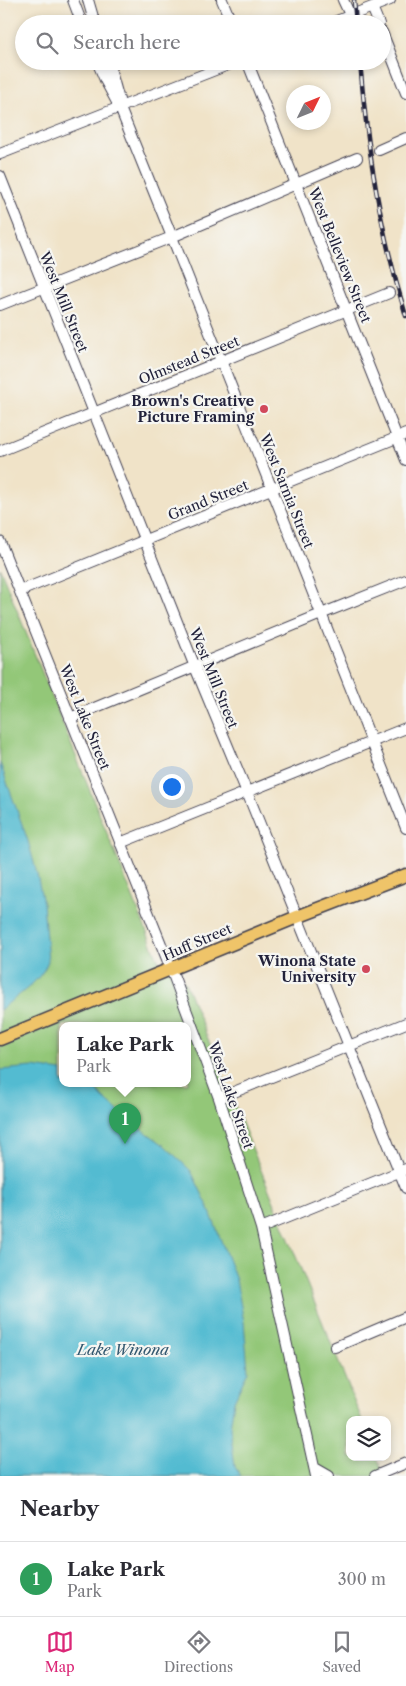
<!DOCTYPE html>
<html lang="en">
<head>
<meta charset="utf-8">
<style>
	:root { --surface:#fff; --page:#f2f2f3; --text:#2b2b33; --muted:#7c7c81; --line:#e1e1e2; --accent:#db2777 }
	body { margin:0; font-family:"Libre Caslon Text",serif; background:var(--page); color:var(--text) }
	.controls { position:absolute; right:15px; bottom:15px; display:grid; overflow:hidden; border-radius:10px; box-shadow:0 2px 8px #0003 }
	.controls button { width:45px; height:45px; display:grid; place-items:center; padding:0; border:0; border-bottom:1px solid var(--line); background:var(--surface); color:var(--text); font:25px sans-serif }
	.compass { position:absolute; left:286px; top:85px; width:45px; height:45px; border-radius:50%; background:var(--surface); box-shadow:0 2px 8px #0003; rotate:47deg }
	.you { position:absolute; left:171px; top:786px; width:18px; height:18px; margin:-12px; border:4px solid #fff; border-radius:50%; background:#1a73e8; box-shadow:0 0 0 8px #1a73e833 }
	.badge { display:grid; place-items:center; width:32px; height:32px; border-radius:50%; background:var(--accent); color:#fff; font-size:16px; font-weight:700 }
	.pin { position:absolute; translate:-50% -41px; filter:drop-shadow(0 1px 2px #0008) }
	.pin::after { content:''; position:absolute; top:26px; width:18px; height:15px; background:inherit; clip-path:polygon(0 0,100% 0,50% 100%) }
	.popup { position:absolute; left:59px; top:1022px; width:132px; height:65px; box-sizing:border-box; display:grid; place-content:center; border-radius:10px; background:var(--surface); filter:drop-shadow(0 1px 4px #0005); font-size:16px; white-space:nowrap; color:var(--muted) }
	.popup b { font-size:19px; color:var(--text) }
	.popup::after { content:''; position:absolute; left:50%; top:100%; margin-left:-10px; border:10px solid transparent; border-top-color:var(--surface) }
	.list { margin:0; padding:0; list-style:none }
	h2 { display:flex; justify-content:space-between; align-items:center; height:65px; margin:0; padding:0 20px; font-size:21px }
	h2 small { font-size:16px; font-weight:400; color:var(--muted) }
	.list li { display:grid; grid-template-columns:32px 1fr auto; gap:15px; align-items:center; box-sizing:border-box; height:75px; padding:0 20px; border-top:1px solid var(--line) }
	.list b { display:block; font-size:19px; white-space:nowrap }
	.list p { margin:0; font-size:16px; white-space:nowrap; color:var(--muted) }
	.list em { font-size:16px; font-style:normal; color:var(--muted) }
	.icon { flex:none; width:28px; height:28px; fill:none; stroke:currentColor; stroke-width:2; stroke-linecap:round; stroke-linejoin:round }
	.map { position:relative; flex:none; width:406px; height:1476px; overflow:hidden }
	.search { position:absolute; background:var(--surface); box-shadow:0 2px 8px #0003; left:15px; right:15px; top:15px; height:55px; display:flex; align-items:center; gap:12px; box-sizing:border-box; padding:0 18px; border-radius:28px; color:var(--muted); font-size:19px }
	.sheet { height:140px; background:var(--surface) }
	nav { display:flex; justify-content:space-around; align-items:center; box-sizing:border-box; height:70px; border-top:1px solid var(--line); background:var(--surface); font-size:14px; color:var(--muted) }
	nav a { display:grid; justify-items:center; gap:2px }
	nav .on { color:var(--accent) }
	.map>svg:first-child { display:block }
</style>
</head>
<body>
<div class="map">
<svg width="406" height="1476" viewBox="0 0 406 1476">
	<rect width="100%" height="100%" fill="#f6f6f2"/>
	<filter id="ink" filterUnits="userSpaceOnUse"><feTurbulence type="fractalNoise" baseFrequency=".02" numOctaves="2"/><feDisplacementMap in="SourceGraphic" scale="10" xChannelSelector="R" yChannelSelector="G"/><feConvolveMatrix kernelMatrix="1 2 1 2 8 2 1 2 1" color-interpolation-filters="sRGB"/></filter>
	<filter id="wash" filterUnits="userSpaceOnUse"><feTurbulence type="fractalNoise" baseFrequency=".0096" numOctaves="4" result="noise"/><feDisplacementMap in="SourceGraphic" scale="20" xChannelSelector="R" yChannelSelector="G"/><feGaussianBlur stdDeviation="1.12" result="paint"/><feColorMatrix in="noise" values="0 0 0 0 0 0 0 0 0 0 0 0 0 0 0 0 0 1.4 0 .05"/><feComposite in="paint" operator="in"/></filter>
	<g filter="url(#wash)">
		<rect width="100%" height="100%" fill="#f0e3c8"/>
		<path fill="#93c778" stroke="#5a745a" fill-rule="evenodd" d="M 0,568 L 159,962 L 185,982 L 362,1420 L 350,1420 L 350,1457 L 377,1457 L 384,1476 L 0,1476 ZM 62,1025 L 188,1025 L 188,1083 L 62,1083 Z"/>
		<path fill="#53bbd1" stroke="#3a6e86" d="M 0,763 L 28,841 L 37,874 L 43,903 L 48,961 C 41,982 16,996 0,1010 Z
			M 33,1067 L 62,1071 L 62,1083 L 92,1083 L 102,1097 L 130,1121 L 164,1145 L 191,1171 L 207,1204 L 222,1243 L 236,1280 L 244,1322 L 248,1371 L 234,1401 L 230,1428 L 235,1467 L 241,1476 L 0,1476 L 0,1070 Z"/>
	</g>
	<g filter="url(#ink)">
		<g fill="none" stroke-linecap="round" stroke-linejoin="round">
			<defs>
				<path id="minor" d="M 73,0 L 82,24
					M 88,0 L 95,24
					M 222,0 L 232,24
					M 343,0 L 350,15
					M 372,7 L 379,24
					M 329,24 L 390,0
					M 382,32 L 406,93
					M 97,61 L 105,80 L 120,108 L 172,237 L 406,828
					M 108,61 L 119,100
					M 247,61 L 406,460
					M 379,150 L 406,138
					M 0,154 L 238,61
					M 0,176 L 195,667 L 251,802 L 406,1188
					M 0,305 L 172,237 L 357,158
					M 0,451 L 389,293
					M 0,542 L 171,969 L 219,1098 L 261,1228 L 316,1476
					M 20,591 L 406,434
					M 70,718 L 321,614 L 406,580
					M 120,843 L 406,728
					M 219,1098 L 406,1023
					M 261,1228 L 406,1169
					M 335,1347 L 406,1317
					M 315,1468 L 329,1476
					M 375,1476 L 406,1463"/>
				<path id="major" d="M 0,1039 L 297,917 L 406,875"/>
			</defs>
			<use href="#minor" stroke="#413f50" stroke-width="12"/>
			<use href="#major" stroke="#413f50" stroke-width="15"/>
			<use href="#minor" stroke="#fff" stroke-width="10"/>
			<use href="#major" stroke="#efc469" stroke-width="12"/>
			<defs>
				<path id="rail" d="M 354,0 L 356,24
					M 360,61 C 367,149 380,232 406,316"/>
			</defs>
			<use href="#rail" stroke="#22223b" stroke-width="4.5"/>
			<use href="#rail" stroke="#f6f6f2" stroke-width="2.5" stroke-dasharray="8" stroke-linecap="butt"/>
		</g>
	</g>
	<g fill="#d1495b" stroke="#f6f6f2" stroke-width="2">
		<circle cx="264" cy="409" r="5"/>
		<circle cx="366" cy="969" r="5"/>
	</g>
	<g text-anchor="middle" dominant-baseline="central" stroke-width="4.5" stroke-linejoin="round" paint-order="stroke">
		<g font-size="14" fill="#22223b" stroke="#f6f6f2">
			<text transform="translate(340 255) rotate(68)">West Belleview Street</text>
			<text transform="translate(64 302) rotate(68)">West Mill Street</text>
			<text transform="translate(189 360) rotate(-22)">Olmstead Street</text>
			<text transform="translate(287 491) rotate(68)">West Sarnia Street</text>
			<text transform="translate(208 500) rotate(-22)">Grand Street</text>
			<text transform="translate(214 678) rotate(68)">West Mill Street</text>
			<text transform="translate(85 717) rotate(68)">West Lake Street</text>
			<text transform="translate(197 942) rotate(-23)">Huff Street</text>
			<text transform="translate(231 1095) rotate(71)">West Lake Street</text>
		</g>
		<g font-size="14" font-weight="bold" fill="#22223b" stroke="#f6f6f2" text-anchor="end">
			<text x="254" y="401">Brown's Creative<tspan x="254" dy="16">Picture Framing</tspan></text>
			<text x="356" y="961">Winona State<tspan x="356" dy="16">University</tspan></text>
		</g>
		<g font-size="15" font-style="italic" fill="#335870" stroke="#f6f6f2">
			<text x="123" y="1349">Lake Winona</text>
		</g>
	</g>
</svg>
<div class="controls">
<button><svg class="icon" aria-label="layers" viewBox="0 0 24 24"><path d="M12 4l9 5-9 5-9-5zM3 14l9 5 9-5"/></svg></button>
</div>
<svg class="compass" viewBox="-18 -18 36 36"><path d="M0-13l5 13h-10z" fill="#e53935"/><path d="M0 13l5-13h-10z" fill="#7c7c81"/></svg>
<div class="you"></div>
<div class="pin badge" style="left:125px;top:1144px;background:#2e9e5b">1</div>
<div class="popup"><b>Lake Park</b>Park</div>
<div class="search"><svg class="icon" aria-label="search" viewBox="0 0 24 24"><circle cx="10" cy="10" r="6"/><path d="M15 15l6 6"/></svg>Search here</div>
</div>
<section class="sheet">
<h2>Nearby<small></small></h2>
<ul class="list">
<li><span class="badge" style="background:#2e9e5b">1</span><div><b>Lake Park</b><p>Park</p></div><em>300 m</em></li>
</ul>
</section>
<nav>
<a class="on"><svg class="icon" aria-label="map" viewBox="0 0 24 24"><path d="M3 6l6-2 6 2 6-2v14l-6 2-6-2-6 2zM9 4v14M15 6v14"/></svg>Map</a>
<a><svg class="icon" aria-label="directions" viewBox="0 0 24 24"><path d="M12 3l9 9-9 9-9-9zM9 14v-3h6M13 9l2 2-2 2"/></svg>Directions</a>
<a><svg class="icon" aria-label="saved" viewBox="0 0 24 24"><path d="M7 4h10v16l-5-4-5 4z"/></svg>Saved</a>
</nav>
</body>
</html>
